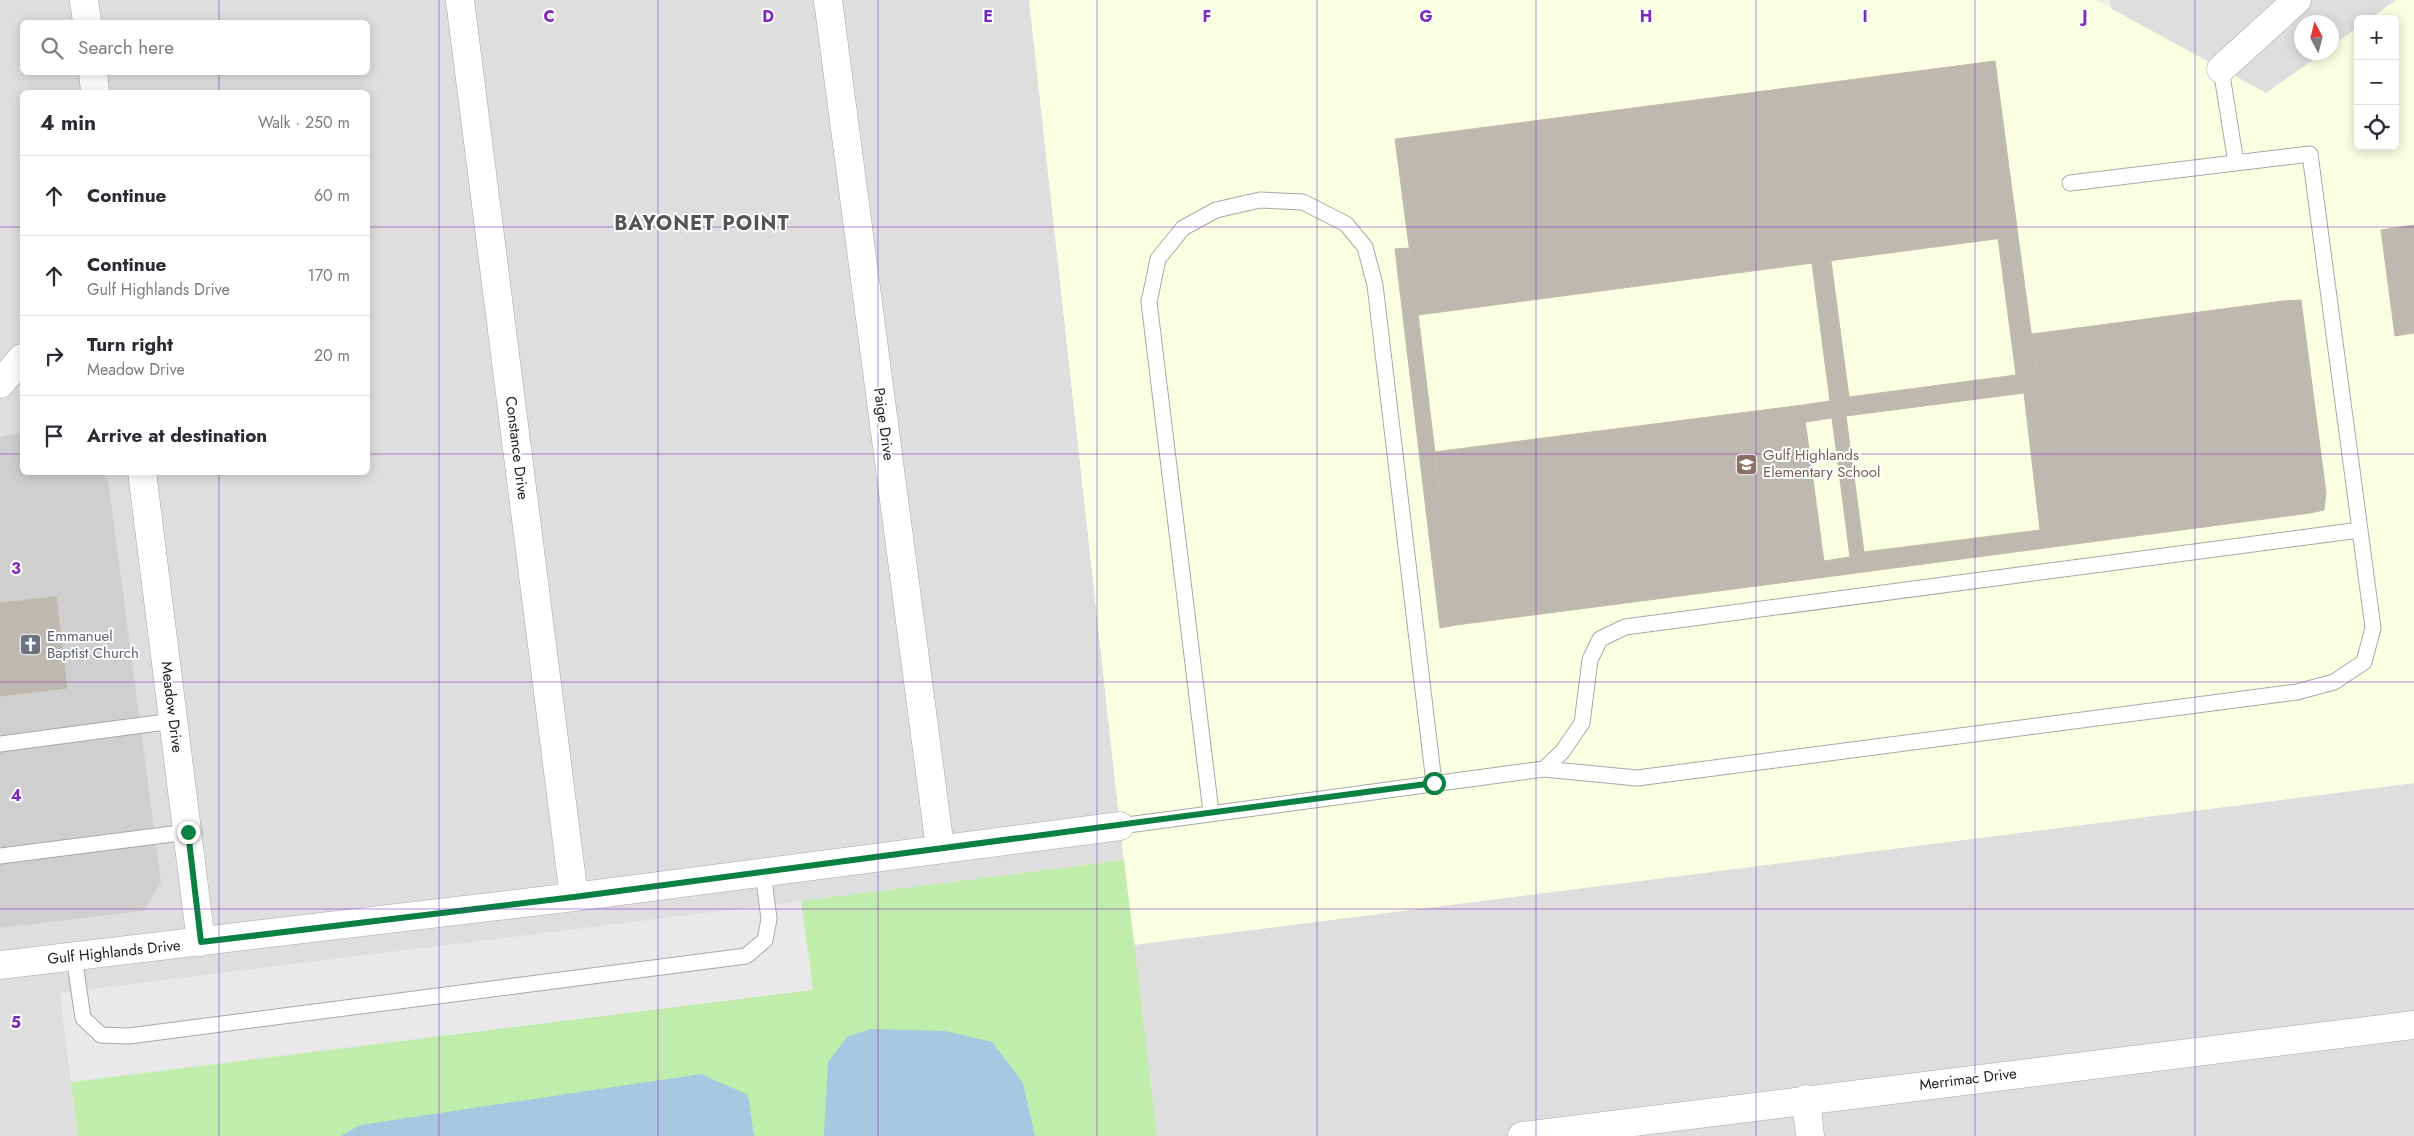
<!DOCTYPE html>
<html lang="en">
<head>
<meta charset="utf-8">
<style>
	:root { --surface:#fff; --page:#f2f2f3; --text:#2b2b33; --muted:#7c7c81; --line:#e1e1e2 }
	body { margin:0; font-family:Jost,sans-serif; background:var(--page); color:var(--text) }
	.controls { position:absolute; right:15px; top:15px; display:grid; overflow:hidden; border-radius:8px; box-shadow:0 2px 12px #0003 }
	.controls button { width:45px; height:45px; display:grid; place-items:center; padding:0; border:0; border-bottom:1px solid var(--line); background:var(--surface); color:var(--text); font:25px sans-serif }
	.compass { position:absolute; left:2294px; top:15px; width:45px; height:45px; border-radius:50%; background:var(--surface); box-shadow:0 2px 12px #0003; rotate:353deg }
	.stop { position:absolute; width:15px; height:15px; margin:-11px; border:4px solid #0b8043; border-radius:50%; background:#fff }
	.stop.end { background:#0b8043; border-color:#fff; box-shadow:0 1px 5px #0008 }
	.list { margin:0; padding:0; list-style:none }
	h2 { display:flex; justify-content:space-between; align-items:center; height:65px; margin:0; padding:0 20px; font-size:21px }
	h2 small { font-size:16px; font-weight:400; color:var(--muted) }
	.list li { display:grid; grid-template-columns:32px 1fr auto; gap:15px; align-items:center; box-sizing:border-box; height:80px; padding:0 20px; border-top:1px solid var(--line) }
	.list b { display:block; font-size:19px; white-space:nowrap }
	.list p { margin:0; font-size:16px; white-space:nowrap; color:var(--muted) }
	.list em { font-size:16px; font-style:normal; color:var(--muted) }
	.icon { flex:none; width:28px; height:28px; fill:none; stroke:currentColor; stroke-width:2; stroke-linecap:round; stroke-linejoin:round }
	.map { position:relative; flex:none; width:2414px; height:1136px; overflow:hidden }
	.search { position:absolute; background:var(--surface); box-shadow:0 2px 12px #0003; left:20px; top:20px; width:350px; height:55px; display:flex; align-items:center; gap:12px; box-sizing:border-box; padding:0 18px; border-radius:8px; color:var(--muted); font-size:19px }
	.panel { position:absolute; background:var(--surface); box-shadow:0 2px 12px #0003; left:20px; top:90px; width:350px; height:385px; border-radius:8px }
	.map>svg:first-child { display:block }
</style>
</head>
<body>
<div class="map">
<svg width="2414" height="1136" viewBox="0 0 2414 1136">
	<rect width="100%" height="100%" fill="#f1f0e7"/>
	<path fill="#dfdede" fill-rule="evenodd" d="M 0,0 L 1029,0 L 1124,860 L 802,901 L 813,989 L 71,1082 L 78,1136 L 0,1136 L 0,928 L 144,911 L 108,480 L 103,473 L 368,472 L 368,92 L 22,92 L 22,432 L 0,437 ZM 22,22 L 368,22 L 368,72 L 22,72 Z
		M 2109,0 L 2396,0 L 2370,19 L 2358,19 L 2358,27 L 2332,46 L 2332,22 L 2302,22 L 2302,52 L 2323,53 L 2266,93 L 2112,9 Z
		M 2414,783 L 2414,1136 L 1157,1136 L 1133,945 Z"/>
	<path fill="#faffe2" d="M 1029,0 L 2095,0 L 2266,93 L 2323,53 L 2332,52 L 2332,46 L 2358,27 L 2358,146 L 2395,146 L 2395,19 L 2370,19 L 2396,0 L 2414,0 L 2414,783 L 1133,945 Z"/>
	<path fill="#cfcfcf" d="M 22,432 L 22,472 L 103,473 L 108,480 L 161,882 L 144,911 L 0,928 L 0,437 Z"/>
	<path fill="#c0ecac" d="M 1124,860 L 1157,1136 L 78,1136 L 71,1082 L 812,990 L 801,901 Z"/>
	<path fill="#e9e9e9" d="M 801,901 L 813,989 L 71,1082 L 60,993 Z"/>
	<path fill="#a7c8e0" d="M 870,1029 L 945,1031 L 992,1042 L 1023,1083 L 1035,1136 L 824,1136 L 828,1062 L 847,1037 Z
		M 701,1074 L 748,1095 L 754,1136 L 341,1136 L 360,1125 Z"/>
	<path fill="#beb9b0" stroke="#c3b9a9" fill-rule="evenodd" d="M 1995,61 L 2018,236 L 1418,315 L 1395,139 Z
		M 2414,225 L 2414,333 L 2395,336 L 2381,230 Z
		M 2018,236 L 2060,546 L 1826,577 L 1824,561 L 1850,557 L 1832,418 L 1805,422 L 1803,405 L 1830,401 L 1812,263 L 1831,261 L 1849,397 L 2016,375 L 1998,238 ZM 2024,393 L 2040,530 L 1864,552 L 1846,416 Z
		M 1410,248 L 1456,625 L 1440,628 L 1395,249 Z
		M 2301,300 L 2326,493 L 2324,510 L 2310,513 L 2283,301 Z
		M 2283,301 L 2310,513 L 2060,546 L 2032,334 Z
		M 1803,405 L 1826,577 L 1456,625 L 1434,452 Z
		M 56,597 L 67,688 L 0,696 L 0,603 Z"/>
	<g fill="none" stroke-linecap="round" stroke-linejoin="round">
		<defs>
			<path id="service" d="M 2221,69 L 2236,163
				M 0,744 L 173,721
				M 1544,769 L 1562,752 L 1582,723 L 1590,660 L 1600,639 L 1625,627 L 2360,530
				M 1211,812 L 1149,302 L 1158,259 L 1183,228 L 1216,210 L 1260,200 L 1303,202 L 1346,224 L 1365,247 L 1375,285 L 1434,783
				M 1120,826 L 1544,769 L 1637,778 L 2297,692 L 2334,682 L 2364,662 L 2373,628 L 2310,154 L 2070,183
				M 0,856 L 188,832
				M 74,956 L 83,1018 L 101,1035 L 129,1036 L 746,956 L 765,940 L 769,919 L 763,872"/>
			<path id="minor" d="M 84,0 L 87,22
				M 460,0 L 574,897
				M 828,0 L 940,848
				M 2221,69 L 2297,0
				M 93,72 L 95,92
				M 0,384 L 22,358
				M 142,472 L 201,942
				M 0,965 L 574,897 L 1120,826
				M 1806,1099 L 1810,1136
				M 1522,1136 L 2414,1025"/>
		</defs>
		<use href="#service" stroke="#a8a8a8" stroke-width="17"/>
		<use href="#minor" stroke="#a8a8a8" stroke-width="29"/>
		<use href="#service" stroke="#fff" stroke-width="15"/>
		<use href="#minor" stroke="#fff" stroke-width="28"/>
	</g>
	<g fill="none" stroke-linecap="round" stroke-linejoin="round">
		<path stroke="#0b8043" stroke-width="6" d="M 188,832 L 201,942 L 574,897 L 1434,783"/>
	</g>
	<path fill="none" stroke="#7b2cbf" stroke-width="1" stroke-opacity="0.55" d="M 219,0 L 219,22M 439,0 L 439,1136M 658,0 L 658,1136M 878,0 L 878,1136M 1097,0 L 1097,1136M 1317,0 L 1317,1136M 1536,0 L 1536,1136M 1756,0 L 1756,1136M 1975,0 L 1975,1136M 2195,0 L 2195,1136M 219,72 L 219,92M 0,227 L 22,227M 368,227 L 2414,227M 0,454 L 22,454M 368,454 L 2414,454M 219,472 L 219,1136M 0,682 L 2414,682M 0,909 L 2414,909"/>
	<defs>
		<symbol id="school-square" viewBox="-11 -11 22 22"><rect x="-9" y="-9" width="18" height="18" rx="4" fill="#8d6e63" stroke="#fff"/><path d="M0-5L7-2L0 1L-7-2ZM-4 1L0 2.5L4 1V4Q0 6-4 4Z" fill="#fff"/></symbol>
		<symbol id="church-square" viewBox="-11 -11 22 22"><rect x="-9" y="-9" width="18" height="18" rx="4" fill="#6b7280" stroke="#fff"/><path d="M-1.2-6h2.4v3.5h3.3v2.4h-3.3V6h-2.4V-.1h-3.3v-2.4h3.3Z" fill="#fff"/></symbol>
	</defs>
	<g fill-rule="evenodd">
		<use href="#school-square" x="1734" y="452" width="25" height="25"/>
		<use href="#church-square" x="18" y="632" width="25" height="25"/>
	</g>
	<g text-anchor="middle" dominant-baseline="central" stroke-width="4" stroke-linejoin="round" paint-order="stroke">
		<g font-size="15" fill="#212121" stroke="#fff">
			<text transform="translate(884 424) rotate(82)">Paige Drive</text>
			<text transform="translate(517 448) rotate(83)">Constance Drive</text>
			<text transform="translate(172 707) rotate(83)">Meadow Drive</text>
			<text transform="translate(114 952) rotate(-6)">Gulf Highlands Drive</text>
			<text transform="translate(1968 1079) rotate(-7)">Merrimac Drive</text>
		</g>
		<g font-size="15" fill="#785e54" stroke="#fff" text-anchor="start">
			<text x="1763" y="455">Gulf Highlands<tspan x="1763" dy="17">Elementary School</tspan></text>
		</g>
		<g font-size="15" fill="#5b616d" stroke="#fff" text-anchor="start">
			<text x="47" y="636">Emmanuel<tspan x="47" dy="17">Baptist Church</tspan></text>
		</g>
		<g font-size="20" font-weight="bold" letter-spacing="1" fill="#545454" stroke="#fff">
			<text x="702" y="223">BAYONET POINT</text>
		</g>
	</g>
	<g font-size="16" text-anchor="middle" font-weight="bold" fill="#7b2cbf" stroke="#fff" stroke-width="4" stroke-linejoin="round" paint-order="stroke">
		<text x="549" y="22">C</text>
		<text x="768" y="22">D</text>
		<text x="988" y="22">E</text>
		<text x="1207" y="22">F</text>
		<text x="1426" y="22">G</text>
		<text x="1646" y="22">H</text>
		<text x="1865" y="22">I</text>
		<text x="2085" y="22">J</text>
		<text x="16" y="574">3</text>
		<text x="16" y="801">4</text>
		<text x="16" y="1028">5</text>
	</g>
</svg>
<div class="controls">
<button>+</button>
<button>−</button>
<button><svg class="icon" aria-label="locate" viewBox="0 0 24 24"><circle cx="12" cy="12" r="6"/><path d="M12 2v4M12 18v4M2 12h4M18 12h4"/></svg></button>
</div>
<svg class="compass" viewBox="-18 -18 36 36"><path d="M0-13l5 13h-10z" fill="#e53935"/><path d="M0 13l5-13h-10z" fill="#7c7c81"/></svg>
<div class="stop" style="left:1434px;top:783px"></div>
<div class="stop end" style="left:188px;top:832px"></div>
<div class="search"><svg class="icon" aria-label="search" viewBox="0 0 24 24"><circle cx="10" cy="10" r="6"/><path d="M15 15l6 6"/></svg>Search here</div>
<section class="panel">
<h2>4 min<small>Walk · 250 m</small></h2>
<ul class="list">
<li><svg class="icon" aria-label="ahead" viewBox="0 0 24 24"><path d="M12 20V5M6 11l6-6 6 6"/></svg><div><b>Continue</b></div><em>60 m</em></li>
<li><svg class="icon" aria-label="ahead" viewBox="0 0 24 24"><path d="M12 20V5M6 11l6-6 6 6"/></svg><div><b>Continue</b><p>Gulf Highlands Drive</p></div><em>170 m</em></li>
<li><svg class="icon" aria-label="right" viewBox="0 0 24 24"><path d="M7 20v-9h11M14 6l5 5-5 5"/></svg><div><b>Turn right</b><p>Meadow Drive</p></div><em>20 m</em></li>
<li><svg class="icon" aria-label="arrive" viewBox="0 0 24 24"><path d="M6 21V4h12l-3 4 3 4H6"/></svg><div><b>Arrive at destination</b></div></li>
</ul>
</section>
</div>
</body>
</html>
